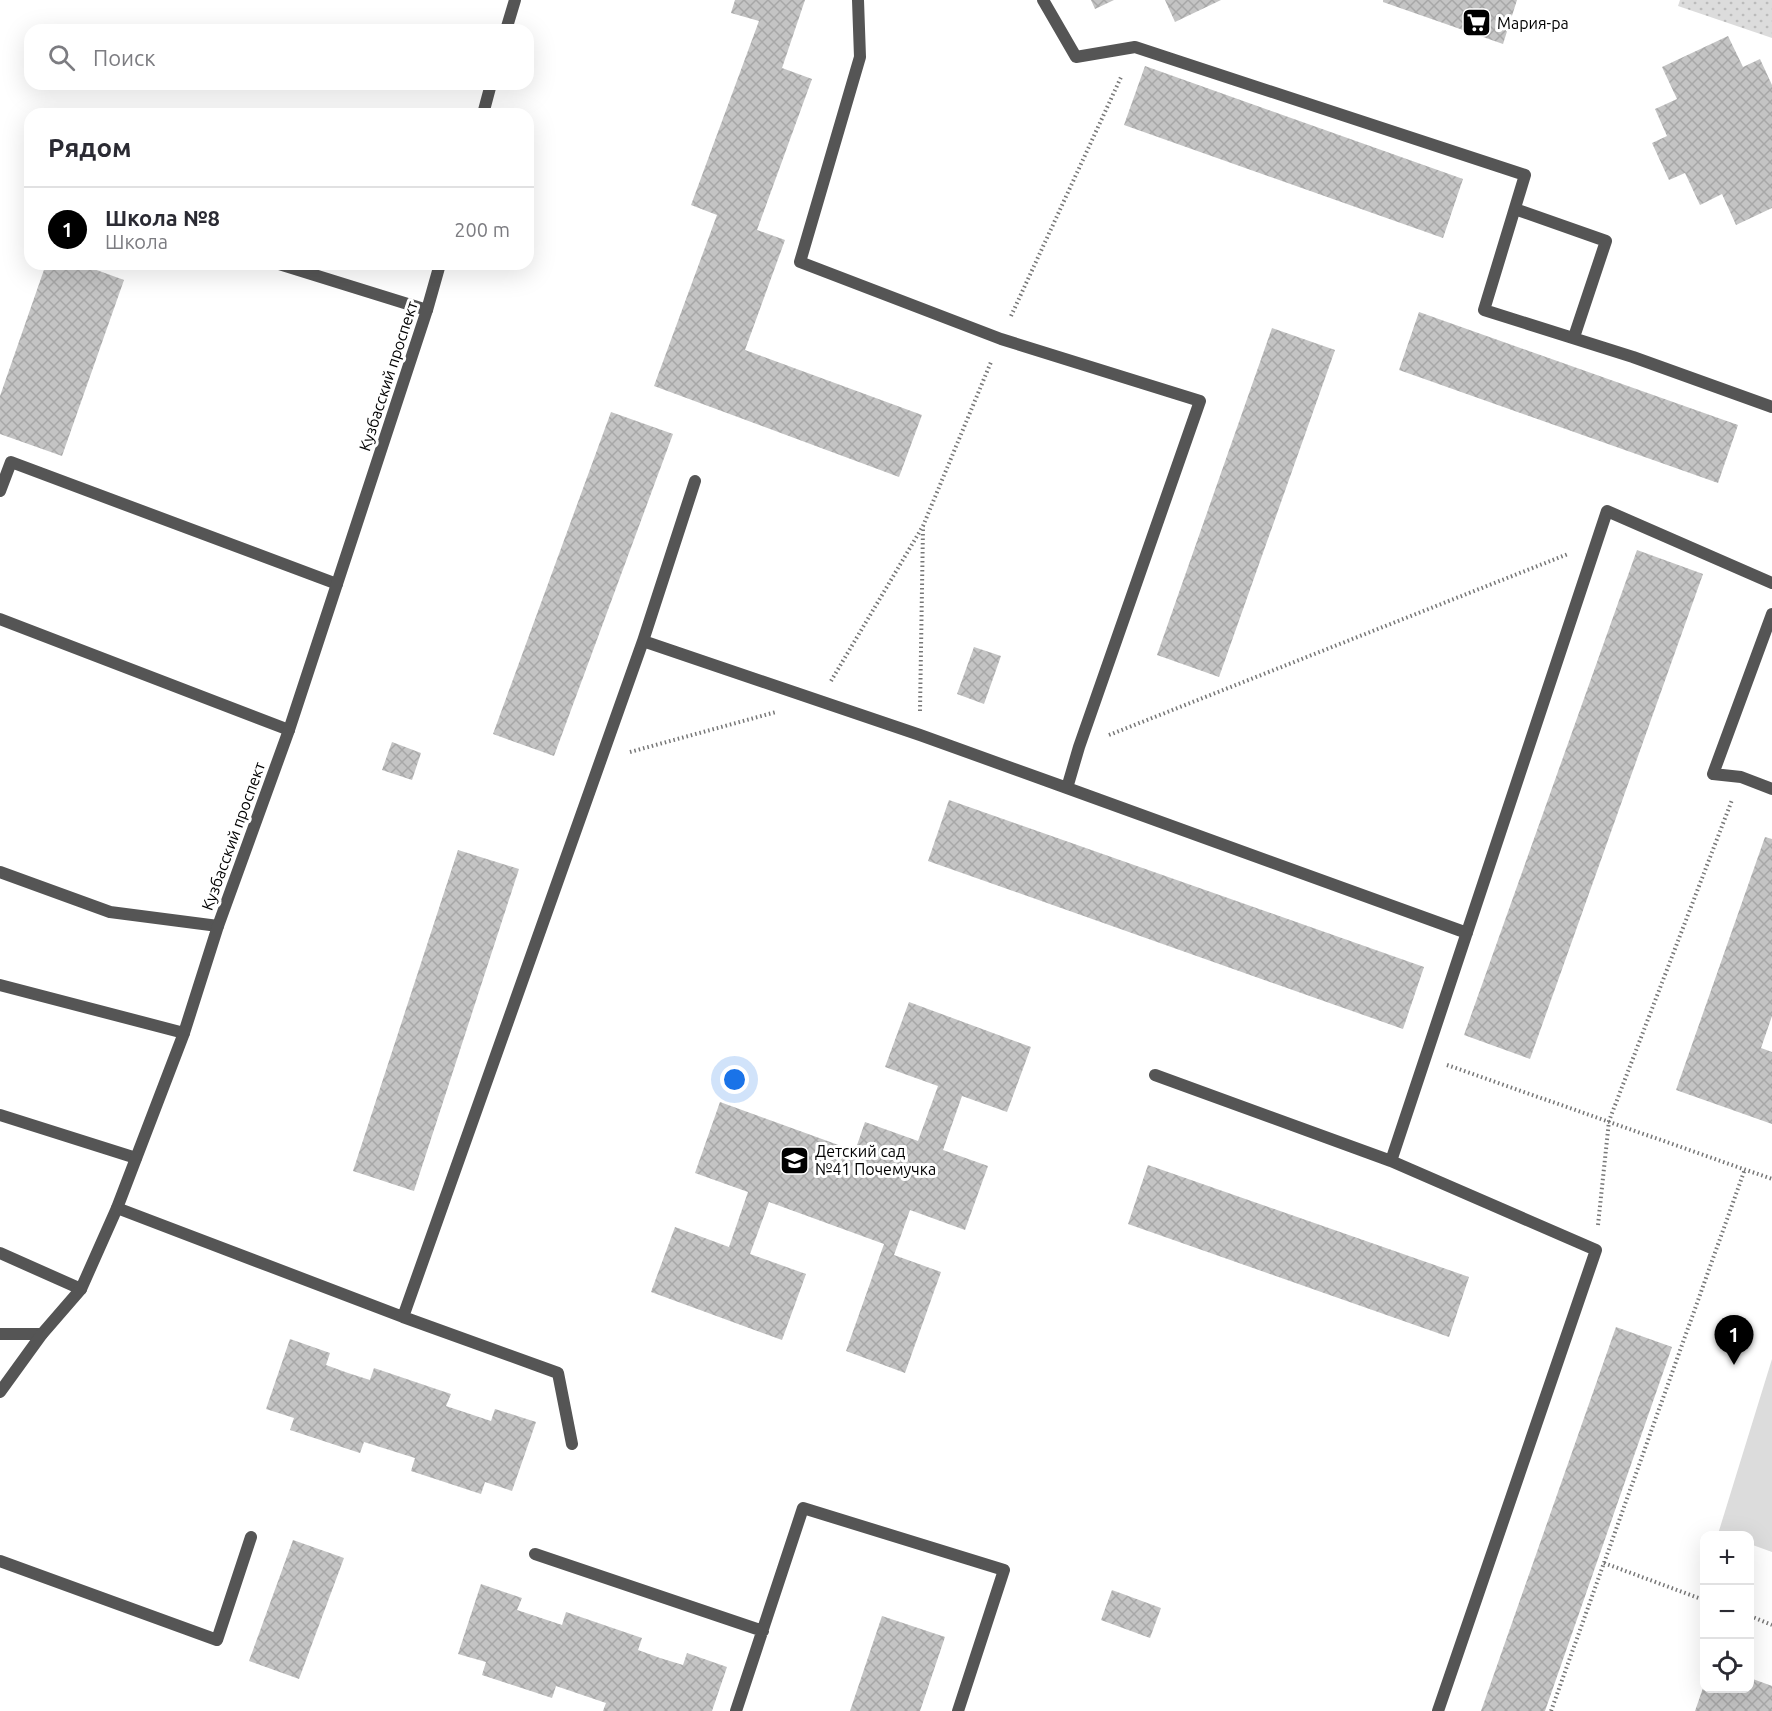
<!DOCTYPE html>
<html lang="ru">
<head>
<meta charset="utf-8">
<style>
	:root { --surface:#fff; --page:#f2f2f3; --text:#2b2b33; --muted:#7c7c81; --line:#e1e1e2; --accent:#000 }
	body { margin:0; font-family:Ubuntu,sans-serif; background:var(--page); color:var(--text) }
	.controls { position:absolute; right:18px; bottom:18px; display:grid; overflow:hidden; border-radius:12px; box-shadow:0 6px 24px #0002 }
	.controls button { width:54px; height:54px; display:grid; place-items:center; padding:0; border:0; border-bottom:2px solid var(--line); background:var(--surface); color:var(--text); font:30px sans-serif }
	.you { position:absolute; left:735px; top:1080px; width:21px; height:21px; margin:-15px; border:4px solid #fff; border-radius:50%; background:#1a73e8; box-shadow:0 0 0 9px #1a73e833 }
	.badge { display:grid; place-items:center; width:39px; height:39px; border-radius:50%; background:var(--accent); color:#fff; font-size:20px; font-weight:700 }
	.pin { position:absolute; translate:-50% -50px; filter:drop-shadow(0 2px 3px #0008) }
	.pin::after { content:''; position:absolute; top:32px; width:21px; height:18px; background:inherit; clip-path:polygon(0 0,100% 0,50% 100%) }
	.list { margin:0; padding:0; list-style:none }
	h2 { display:flex; justify-content:space-between; align-items:center; height:78px; margin:0; padding:0 24px; font-size:26px }
	h2 small { font-size:20px; font-weight:400; color:var(--muted) }
	.list li { display:grid; grid-template-columns:39px 1fr auto; gap:18px; align-items:center; box-sizing:border-box; height:84px; padding:0 24px; border-top:2px solid var(--line) }
	.list b { display:block; font-size:22px; white-space:nowrap }
	.list p { margin:0; font-size:20px; white-space:nowrap; color:var(--muted) }
	.list em { font-size:20px; font-style:normal; color:var(--muted) }
	.icon { flex:none; width:33px; height:33px; fill:none; stroke:currentColor; stroke-width:2; stroke-linecap:round; stroke-linejoin:round }
	.map { position:relative; flex:none; width:1772px; height:1711px; overflow:hidden }
	.search { position:absolute; background:var(--surface); box-shadow:0 6px 24px #0002; left:24px; top:24px; width:510px; height:66px; display:flex; align-items:center; gap:15px; box-sizing:border-box; padding:0 21px; border-radius:18px; color:var(--muted); font-size:22px }
	.panel { position:absolute; background:var(--surface); box-shadow:0 6px 24px #0002; left:24px; top:108px; width:510px; height:162px; border-radius:18px }
	.map>svg:first-child { display:block }
</style>
</head>
<body>
<div class="map">
<svg width="1772" height="1711" viewBox="0 0 1772 1711">
	<defs>
		<pattern id="park-dots" width="8" height="8" patternUnits="userSpaceOnUse" patternTransform="scale(1.5)"><rect width="8" height="8" fill="#dcdcdc"/><path d="M2 2h.1M6 6h.1" fill="none" stroke="#bbb" stroke-width="1.8" stroke-linecap="round"/></pattern>
		<pattern id="building-cross-hatch" width="8" height="8" patternUnits="userSpaceOnUse" patternTransform="scale(1.5)"><rect width="8" height="8" fill="#c4c4c4"/><path d="M0 0l8 8M0 8l8-8" fill="none" stroke="#a7a7a7"/></pattern>
	</defs>
	<rect width="100%" height="100%" fill="#fff"/>
	<path fill="#dcdcdc" d="M 1772,1359 L 1772,1552 L 1750,1544 L 1750,1536 L 1718,1534 Z"/>
	<path fill="url(#park-dots)" d="M 1680,0 L 1772,0 L 1772,38 L 1678,6 Z"/>
	<path fill="url(#building-cross-hatch)" d="M 735,0 L 805,0 L 782,68 L 812,79 L 757,230 L 785,240 L 745,350 L 922,415 L 899,477 L 654,386 L 717,215 L 691,205 L 759,21 L 731,13 Z
		M 1091,0 L 1114,0 L 1095,9 Z
		M 1165,0 L 1221,0 L 1175,22 Z
		M 1383,0 L 1517,0 L 1503,44 L 1383,2 Z
		M 1728,36 L 1743,67 L 1760,59 L 1772,85 L 1772,208 L 1736,225 L 1722,194 L 1700,205 L 1685,173 L 1669,180 L 1652,143 L 1667,136 L 1655,109 L 1677,99 L 1662,67 Z
		M 1145,66 L 1463,179 L 1443,238 L 1124,125 Z
		M 46,264 L 80,264 L 124,280 L 62,456 L 0,434 L 0,396 Z
		M 1419,312 L 1738,425 L 1718,483 L 1399,370 Z
		M 1272,328 L 1335,350 L 1219,677 L 1157,655 Z
		M 611,412 L 673,434 L 554,756 L 493,734 Z
		M 1637,550 L 1703,574 L 1530,1059 L 1464,1035 Z
		M 974,647 L 1001,656 L 984,704 L 957,694 Z
		M 392,742 L 421,753 L 412,780 L 382,770 Z
		M 949,800 L 1424,967 L 1403,1029 L 928,861 Z
		M 1765,837 L 1772,839 L 1772,1016 L 1761,1048 L 1772,1052 L 1772,1124 L 1676,1090 Z
		M 458,850 L 519,869 L 414,1191 L 353,1171 Z
		M 909,1002 L 1031,1047 L 1007,1112 L 962,1096 L 943,1150 L 988,1166 L 965,1230 L 910,1210 L 894,1255 L 941,1272 L 905,1373 L 846,1351 L 884,1244 L 769,1202 L 750,1254 L 806,1274 L 782,1340 L 651,1292 L 675,1227 L 729,1247 L 748,1192 L 695,1173 L 720,1102 L 855,1151 L 865,1122 L 918,1141 L 938,1086 L 885,1067 Z
		M 1148,1165 L 1469,1277 L 1449,1337 L 1128,1224 Z
		M 1616,1327 L 1672,1347 L 1545,1711 L 1481,1711 Z
		M 290,1339 L 330,1353 L 326,1365 L 348,1373 L 370,1380 L 374,1368 L 451,1394 L 446,1406 L 491,1421 L 495,1409 L 536,1422 L 512,1491 L 485,1482 L 481,1494 L 411,1471 L 415,1458 L 364,1442 L 360,1453 L 290,1430 L 294,1418 L 266,1409 Z
		M 293,1540 L 344,1558 L 299,1679 L 249,1661 Z
		M 481,1584 L 522,1598 L 517,1610 L 562,1625 L 566,1612 L 642,1638 L 638,1650 L 660,1658 L 683,1665 L 687,1653 L 727,1667 L 712,1711 L 603,1711 L 606,1703 L 556,1686 L 552,1698 L 482,1675 L 486,1662 L 458,1654 Z
		M 1112,1590 L 1161,1608 L 1150,1638 L 1101,1620 Z
		M 882,1616 L 945,1637 L 920,1711 L 850,1711 Z
		M 1750,1678 L 1772,1686 L 1772,1711 L 1695,1711 L 1703,1688 L 1750,1688 Z"/>
	<g fill="none" stroke-linecap="round" stroke-linejoin="round">
		<path stroke="#777" stroke-width="4" stroke-dasharray="1.5 3" stroke-linecap="butt" d="M 1011,316 L 1122,75
			M 831,681 L 923,526 L 991,362
			M 920,711 L 923,527
			M 1109,735 L 1568,554
			M 630,752 L 776,712
			M 1447,1065 L 1772,1179
			M 1598,1225 L 1609,1121 L 1732,800
			M 1604,1563 L 1704,1600
			M 1750,1616 L 1772,1625
			M 1551,1711 L 1745,1169"/>
		<path stroke="#555" stroke-width="12" d="M 1043,0 L 1076,57 L 1135,47 L 1525,175 L 1484,310 L 1633,357 L 1772,407
			M 1515,209 L 1606,241 L 1574,337
			M 279,264 L 427,310
			M 0,491 L 11,462 L 337,584
			M 1772,614 L 1713,774 L 1741,777 L 1772,789
			M 0,619 L 289,730
			M 643,641 L 695,481
			M 1067,788 L 1467,933
			M 0,872 L 110,912 L 218,926
			M 0,985 L 184,1033
			M 1155,1075 L 1391,1161
			M 0,1115 L 136,1158
			M 117,1208 L 403,1317
			M 0,1253 L 81,1289
			M 0,1334 L 42,1334
			M 572,1444 L 558,1373 L 403,1317 L 643,641 L 920,735 L 1067,788 L 1079,747 L 1200,401 L 1001,339 L 800,262 L 860,57 L 858,0
			M 535,1554 L 763,1631
			M 0,1561 L 217,1640 L 251,1537
			M 736,1711 L 803,1508 L 1004,1570 L 958,1711
			M 1438,1711 L 1596,1250 L 1391,1161 L 1607,511 L 1772,583"/>
		<path stroke="#555" stroke-width="12" d="M 506,30 L 515,0
			M 483,114 L 491,84
			M 0,1392 L 42,1334 L 81,1289 L 117,1208 L 184,1033 L 218,926 L 289,730 L 427,310 L 440,264"/>
	</g>
	<defs>
		<symbol id="supermarket-square" viewBox="-11 -11 22 22"><rect x="-9" y="-9" width="18" height="18" rx="4" fill="#000" stroke="#fff"/><path d="M-6-5.5h2.5l.6 2H6L4.5 2H-2.5L-4.4-4H-6ZM-1.5 3.2a1.3 1.3 0 1 0 .1 0ZM3 3.2a1.3 1.3 0 1 0 .1 0Z" fill="#fff"/></symbol>
		<symbol id="school-square" viewBox="-11 -11 22 22"><rect x="-9" y="-9" width="18" height="18" rx="4" fill="#000" stroke="#fff"/><path d="M0-5L7-2L0 1L-7-2ZM-4 1L0 2.5L4 1V4Q0 6-4 4Z" fill="#fff"/></symbol>
	</defs>
	<g fill-rule="evenodd">
		<use href="#supermarket-square" x="1460" y="6" width="33" height="33"/>
		<use href="#school-square" x="778" y="1144" width="33" height="33"/>
	</g>
	<g text-anchor="middle" dominant-baseline="central" stroke-width="6" stroke-linejoin="round" paint-order="stroke">
		<g font-size="16" fill="#000" stroke="#fff" text-anchor="start">
			<text x="1497" y="23">Мария-ра</text>
			<text x="815" y="1151">Детский сад<tspan x="815" dy="18">№41 Почемучка</tspan></text>
		</g>
		<g font-size="16" fill="#000" stroke="#fff">
			<text transform="translate(388 376) rotate(-72)">Кузбасский проспект</text>
			<text transform="translate(233 836) rotate(-70)">Кузбасский проспект</text>
		</g>
	</g>
</svg>
<div class="controls">
<button>+</button>
<button>−</button>
<button><svg class="icon" aria-label="locate" viewBox="0 0 24 24"><circle cx="12" cy="12" r="6"/><path d="M12 2v4M12 18v4M2 12h4M18 12h4"/></svg></button>
</div>
<div class="you"></div>
<div class="pin badge" style="left:1734px;top:1365px">1</div>
<div class="search"><svg class="icon" aria-label="search" viewBox="0 0 24 24"><circle cx="10" cy="10" r="6"/><path d="M15 15l6 6"/></svg>Поиск</div>
<section class="panel">
<h2>Рядом<small></small></h2>
<ul class="list">
<li><span class="badge">1</span><div><b>Школа №8</b><p>Школа</p></div><em>200 m</em></li>
</ul>
</section>
</div>
</body>
</html>
